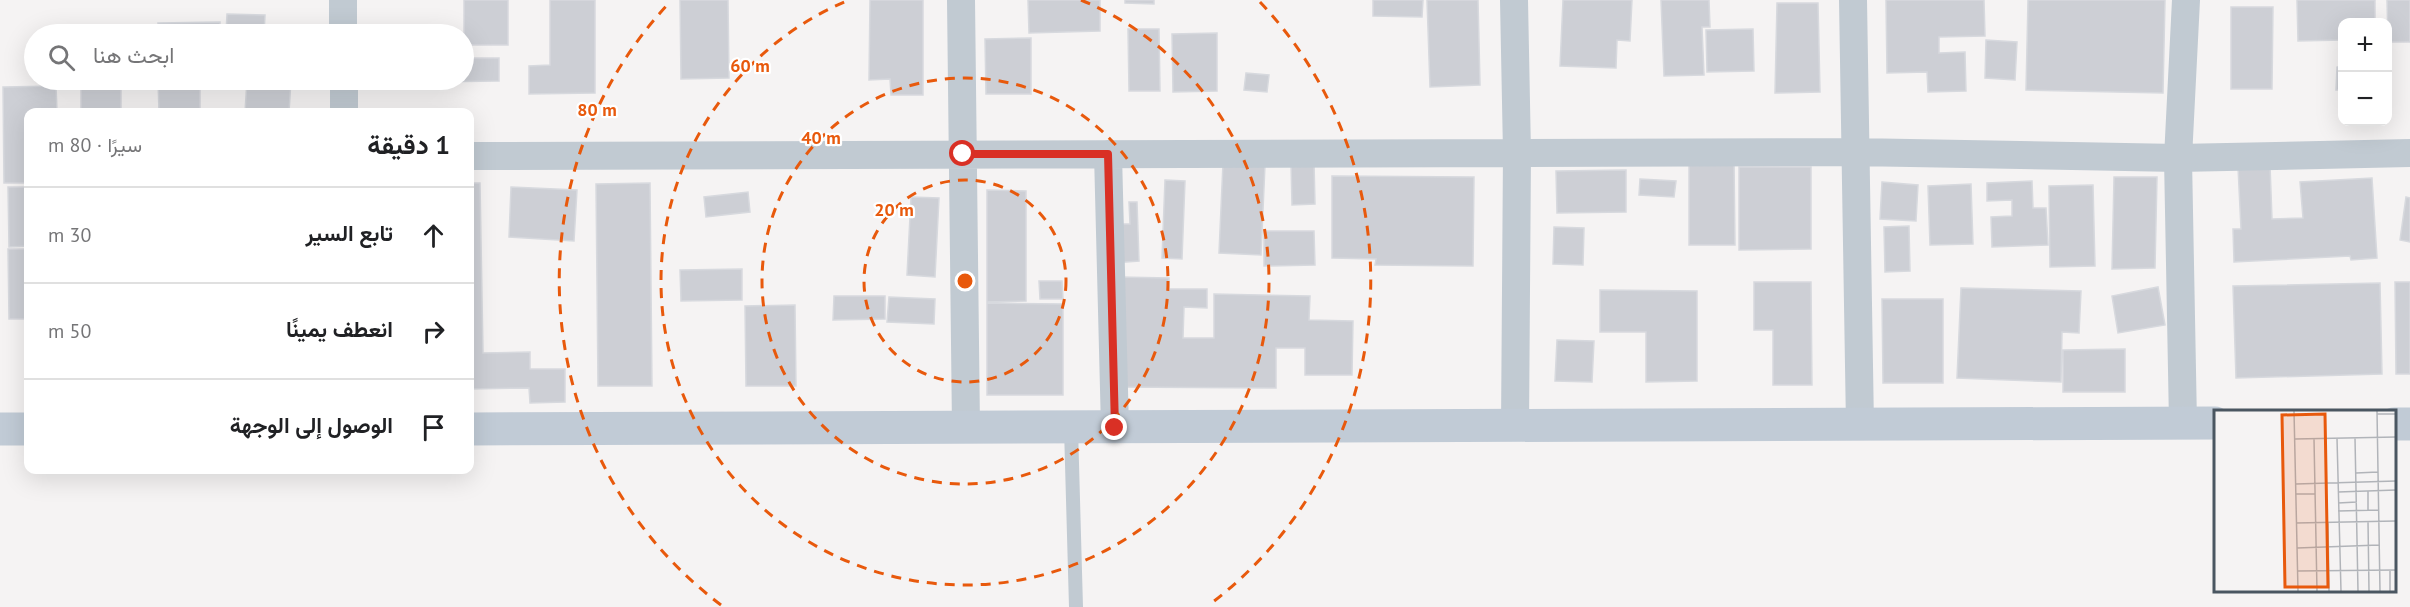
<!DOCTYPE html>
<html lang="ar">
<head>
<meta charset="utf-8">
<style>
	:root { --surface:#fff; --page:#f2f2f2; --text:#202124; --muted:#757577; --line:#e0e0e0 }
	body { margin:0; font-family:"PT Sans",Vazirmatn,sans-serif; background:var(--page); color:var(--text); direction:rtl }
	.controls { position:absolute; right:18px; top:18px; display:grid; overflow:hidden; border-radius:12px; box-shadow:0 6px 24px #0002 }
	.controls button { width:54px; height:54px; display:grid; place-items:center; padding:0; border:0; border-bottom:2px solid var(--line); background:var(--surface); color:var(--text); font:30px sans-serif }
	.stop { position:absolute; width:18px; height:18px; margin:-14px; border:4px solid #d93025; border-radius:50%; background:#fff }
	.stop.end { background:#d93025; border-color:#fff; box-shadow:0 2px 6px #0008 }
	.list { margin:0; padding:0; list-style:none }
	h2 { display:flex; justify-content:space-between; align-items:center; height:78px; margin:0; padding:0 24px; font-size:26px }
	h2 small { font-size:20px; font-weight:400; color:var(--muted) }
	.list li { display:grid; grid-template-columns:39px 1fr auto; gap:18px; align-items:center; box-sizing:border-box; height:96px; padding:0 24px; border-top:2px solid var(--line) }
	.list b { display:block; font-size:22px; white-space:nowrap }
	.list em { font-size:20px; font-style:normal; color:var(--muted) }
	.icon { flex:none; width:33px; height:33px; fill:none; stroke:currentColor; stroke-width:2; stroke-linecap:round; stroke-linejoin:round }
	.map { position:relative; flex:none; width:2410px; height:607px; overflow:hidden; direction:ltr }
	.search { position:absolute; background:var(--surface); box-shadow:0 6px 24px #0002; left:24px; top:24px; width:450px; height:66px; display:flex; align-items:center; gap:15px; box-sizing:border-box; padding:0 21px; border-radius:33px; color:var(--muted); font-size:22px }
	.panel { position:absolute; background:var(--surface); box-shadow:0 6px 24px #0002; left:24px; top:108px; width:450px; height:366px; border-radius:12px; direction:rtl }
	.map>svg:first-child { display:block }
</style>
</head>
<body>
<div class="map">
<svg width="2410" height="607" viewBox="0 0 2410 607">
	<rect width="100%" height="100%" fill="#f5f3f3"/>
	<path fill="#cdcfd5" stroke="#d7d9de" stroke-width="1.5" d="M 464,0 L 508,0 L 508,45 L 464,45 Z
		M 550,0 L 595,0 L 595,93 L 529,94 L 529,66 L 550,65 Z
		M 680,0 L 728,0 L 729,78 L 681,79 Z
		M 870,0 L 923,0 L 923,95 L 891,95 L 890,79 L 869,80 Z
		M 1028,0 L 1100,0 L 1100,31 L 1029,33 Z
		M 1125,0 L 1154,0 L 1154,4 L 1125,3 Z
		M 1373,0 L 1423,0 L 1422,17 L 1373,16 Z
		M 1427,0 L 1478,0 L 1480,85 L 1430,87 Z
		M 1563,0 L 1632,0 L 1630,41 L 1617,40 L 1616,68 L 1560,66 Z
		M 1661,0 L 1709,0 L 1710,27 L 1702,27 L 1704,75 L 1664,76 Z
		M 1886,0 L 1984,0 L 1985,36 L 1939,37 L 1939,53 L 1965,52 L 1966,91 L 1928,92 L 1927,72 L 1887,73 Z
		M 2028,0 L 2165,0 L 2163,93 L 2026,90 Z
		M 2297,0 L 2375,0 L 2375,22 L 2342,22 L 2342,40 L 2298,41 Z
		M 2387,0 L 2410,0 L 2410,42 L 2388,42 Z
		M 1777,3 L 1818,3 L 1820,92 L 1775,93 Z
		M 2231,7 L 2273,7 L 2272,89 L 2231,89 Z
		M 227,14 L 265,15 L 264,34 L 226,34 Z
		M 220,22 L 220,34 L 158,34 L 158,23 Z
		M 1128,29 L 1159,29 L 1160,91 L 1129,91 Z
		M 1753,29 L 1754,71 L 1707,72 L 1706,30 Z
		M 1217,33 L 1217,91 L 1173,92 L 1172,34 Z
		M 1031,38 L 1031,94 L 986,94 L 985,39 Z
		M 1986,40 L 2017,42 L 2015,80 L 1985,78 Z
		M 464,58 L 499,58 L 499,81 L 428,82 L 427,80 L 464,80 Z
		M 2342,66 L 2342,90 L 2336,90 L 2337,67 Z
		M 1246,73 L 1269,75 L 1267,92 L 1244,90 Z
		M 158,80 L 200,80 L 200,112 L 159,112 Z
		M 247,80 L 291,80 L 289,112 L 245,112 Z
		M 56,86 L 57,112 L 28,112 L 28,183 L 4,183 L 3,87 Z
		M 121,86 L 121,112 L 81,112 L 81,87 Z
		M 1689,160 L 1734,160 L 1735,245 L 1689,245 Z
		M 1314,162 L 1315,204 L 1292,205 L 1291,163 Z
		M 1223,163 L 1265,165 L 1261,255 L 1219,253 Z
		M 2270,165 L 2272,219 L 2303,218 L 2300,182 L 2372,178 L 2377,258 L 2351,260 L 2350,256 L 2234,262 L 2233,229 L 2241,229 L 2238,167 Z
		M 1739,167 L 1811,167 L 1811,249 L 1739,250 Z
		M 1626,170 L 1626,212 L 1557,213 L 1556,171 Z
		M 1332,176 L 1474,177 L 1473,266 L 1375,265 L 1376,259 L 1332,258 Z
		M 2114,177 L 2157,177 L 2155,268 L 2112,269 Z
		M 1640,179 L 1676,181 L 1674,197 L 1639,195 Z
		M 1165,180 L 1185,181 L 1182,259 L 1162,258 Z
		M 2032,181 L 2033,208 L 2046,208 L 2048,245 L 1992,247 L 1991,217 L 2012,216 L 2012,200 L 1987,201 L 1987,183 Z
		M 1882,182 L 1918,185 L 1916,221 L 1880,219 Z
		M 470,183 L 480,183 L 483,353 L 530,352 L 530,369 L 565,369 L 565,402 L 530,403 L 529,388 L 470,389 Z
		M 650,183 L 652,386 L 598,386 L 596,184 Z
		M 1971,184 L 1973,244 L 1930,245 L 1928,186 Z
		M 2093,185 L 2095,266 L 2050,267 L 2049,186 Z
		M 8,187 L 28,187 L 28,246 L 9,247 Z
		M 511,187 L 577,190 L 574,241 L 509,237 Z
		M 987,190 L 1026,191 L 1026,301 L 987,302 Z
		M 748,192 L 750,212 L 706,217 L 704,197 Z
		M 911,197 L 939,198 L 935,277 L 907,275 Z
		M 2406,197 L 2410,198 L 2410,242 L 2400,240 Z
		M 1129,202 L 1137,202 L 1139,261 L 1113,263 L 1112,224 L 1130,224 Z
		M 1909,226 L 1910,271 L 1885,272 L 1884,227 Z
		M 1554,227 L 1584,228 L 1583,265 L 1553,264 Z
		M 1264,231 L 1314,231 L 1315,265 L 1264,266 Z
		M 8,249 L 28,249 L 28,319 L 9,319 Z
		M 742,269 L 742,300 L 681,301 L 680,270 Z
		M 1119,277 L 1169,278 L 1169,289 L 1207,289 L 1207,308 L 1184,307 L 1183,338 L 1214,338 L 1214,294 L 1310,296 L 1309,320 L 1353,321 L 1352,375 L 1305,375 L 1305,348 L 1276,348 L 1276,388 L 1117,387 Z
		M 1039,281 L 1062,281 L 1063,299 L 1040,299 Z
		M 1754,282 L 1811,282 L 1812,385 L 1773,385 L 1773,330 L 1754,330 Z
		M 2395,282 L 2410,282 L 2410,374 L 2396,374 Z
		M 2380,283 L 2382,374 L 2236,378 L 2233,286 Z
		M 2158,287 L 2165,325 L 2118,333 L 2112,296 Z
		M 1961,288 L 2081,291 L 2079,333 L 2062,332 L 2061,382 L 1957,378 Z
		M 1600,290 L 1697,291 L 1697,381 L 1646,382 L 1646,332 L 1600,332 Z
		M 834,296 L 885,296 L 885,319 L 833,320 Z
		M 889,297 L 935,299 L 934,324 L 887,322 Z
		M 1882,299 L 1943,299 L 1943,383 L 1883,383 Z
		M 987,303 L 1063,304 L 1063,395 L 987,395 Z
		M 795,305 L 796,386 L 746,386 L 745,306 Z
		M 1557,340 L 1594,341 L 1592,382 L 1555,381 Z
		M 2125,349 L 2125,392 L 2063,392 L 2063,350 Z"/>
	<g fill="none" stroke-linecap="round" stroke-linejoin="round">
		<path stroke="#c1cad2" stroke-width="14" d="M 1071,428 L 1076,607"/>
		<path stroke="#c1cad2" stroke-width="28" d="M 343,0 L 343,34
			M 961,0 L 966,428
			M 1514,0 L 1517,153 L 1515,427
			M 1853,0 L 1860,426
			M 344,80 L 344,112
			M 1108,154 L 1115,428
			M 470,156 L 1855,152 L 2178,158 L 2410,153
			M 2183,423 L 2178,158 L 2186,0"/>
		<path stroke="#c1cbd6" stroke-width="33" d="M 2394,424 L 2410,424
			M 0,429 L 28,429
			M 470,429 L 2215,423"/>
	</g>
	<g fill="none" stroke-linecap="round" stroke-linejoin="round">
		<path stroke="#d93025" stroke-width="8" d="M 963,154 L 1108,154 L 1115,428"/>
	</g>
	<g fill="none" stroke="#e8590c" stroke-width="3" stroke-dasharray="10 8">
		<circle cx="965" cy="281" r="101"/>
		<circle cx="965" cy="281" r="203"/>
		<path d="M1081 0A304 304 0 1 1 849 0"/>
		<path d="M721 605A406 406 0 0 1 670 2M1260 2A406 406 0 0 1 1209 605"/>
	</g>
	<g transform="translate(2214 410)">
		<rect width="182" height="182" fill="#f5f3f3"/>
		<path fill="none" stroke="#b1b4b9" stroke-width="1.5" d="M 80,1 L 84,181M 163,1 L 166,181M 163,4 L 182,4M 123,28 L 127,181M 141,28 L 144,181M 81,29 L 182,27M 100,29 L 103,181M 142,63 L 164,62M 82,74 L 182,71M 154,81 L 154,100M 124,82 L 182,80M 82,84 L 101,84M 124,93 L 143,92M 124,101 L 165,100M 154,111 L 155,181M 114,112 L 115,181M 82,113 L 182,111M 83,138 L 165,135M 176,160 L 176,181M 83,161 L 182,160"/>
		<path fill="#e8590c" fill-opacity="0.15" stroke="#e8590c" stroke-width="3" d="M 111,4 L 114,177 L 71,177 L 68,5 Z"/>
		<rect width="182" height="182" fill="none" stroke="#4a5661" stroke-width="3"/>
	</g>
	<circle cx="965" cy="281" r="9" fill="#e8590c" stroke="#fff" stroke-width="3"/>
	<g font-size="18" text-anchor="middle" font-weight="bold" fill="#e8590c" stroke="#fff" stroke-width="4.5" stroke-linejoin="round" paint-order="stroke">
		<text x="750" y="72">60 m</text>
		<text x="597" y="116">80 m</text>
		<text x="821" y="144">40 m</text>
		<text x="894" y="216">20 m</text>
	</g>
</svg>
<div class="controls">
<button>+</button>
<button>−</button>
</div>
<div class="stop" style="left:963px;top:154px"></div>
<div class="stop end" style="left:1115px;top:428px"></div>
<div class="search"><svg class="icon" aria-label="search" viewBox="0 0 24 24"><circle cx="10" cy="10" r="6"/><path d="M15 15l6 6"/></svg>ابحث هنا</div>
<section class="panel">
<h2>1 دقيقة<small>سيرًا · 80 m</small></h2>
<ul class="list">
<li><svg class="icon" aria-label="ahead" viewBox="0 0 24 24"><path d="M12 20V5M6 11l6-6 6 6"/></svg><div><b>تابع السير</b></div><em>30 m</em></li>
<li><svg class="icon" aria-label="right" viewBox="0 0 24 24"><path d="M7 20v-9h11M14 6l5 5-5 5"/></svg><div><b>انعطف يمينًا</b></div><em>50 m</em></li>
<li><svg class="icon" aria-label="arrive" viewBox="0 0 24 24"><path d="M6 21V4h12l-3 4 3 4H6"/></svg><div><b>الوصول إلى الوجهة</b></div></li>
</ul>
</section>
</div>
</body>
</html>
